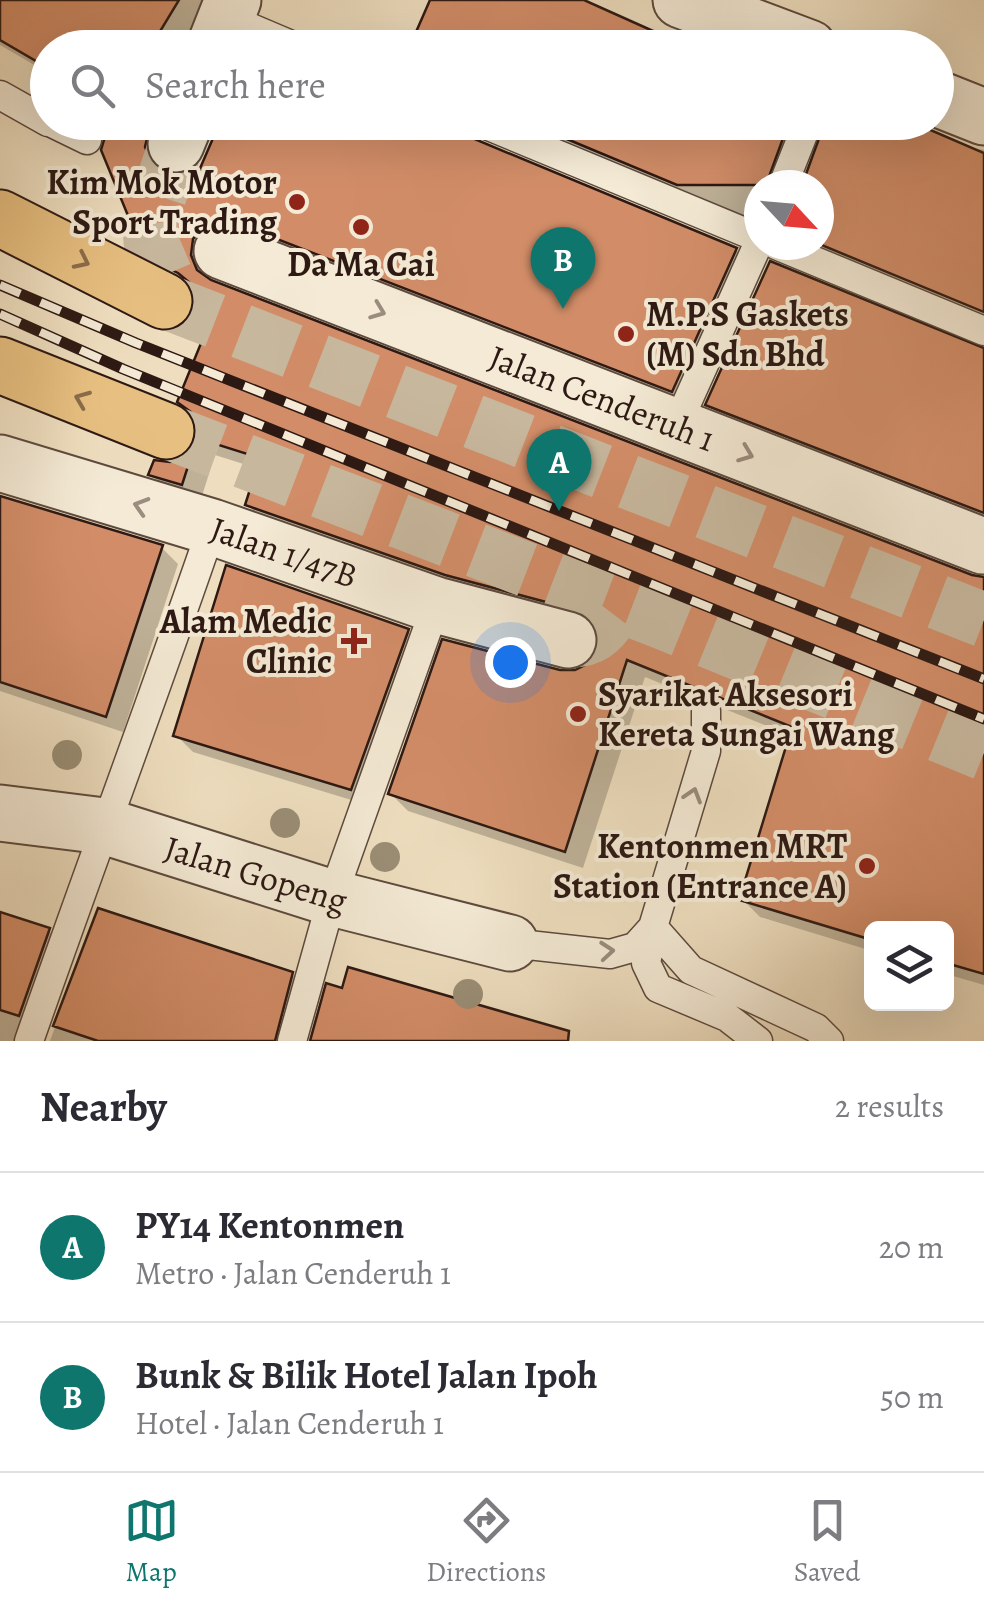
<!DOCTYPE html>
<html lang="en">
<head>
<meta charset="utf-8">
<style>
	:root { --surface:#fff; --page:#f7f7f7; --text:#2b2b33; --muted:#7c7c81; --line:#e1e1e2; --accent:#0f766e }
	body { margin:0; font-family:Alegreya,serif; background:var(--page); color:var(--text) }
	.controls { position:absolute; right:30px; bottom:30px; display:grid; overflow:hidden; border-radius:15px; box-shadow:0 10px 40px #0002 }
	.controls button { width:90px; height:90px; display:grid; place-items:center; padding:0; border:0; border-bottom:2px solid var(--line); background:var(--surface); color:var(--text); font:50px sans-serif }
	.compass { position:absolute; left:744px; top:170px; width:90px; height:90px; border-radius:50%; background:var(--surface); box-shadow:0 10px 40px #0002; rotate:116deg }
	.you { position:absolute; left:510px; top:662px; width:35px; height:35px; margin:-25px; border:8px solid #fff; border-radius:50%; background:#1a73e8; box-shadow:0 0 0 15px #1a73e833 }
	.badge { display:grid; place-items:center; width:65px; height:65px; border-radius:50%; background:var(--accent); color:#fff; font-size:32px; font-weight:700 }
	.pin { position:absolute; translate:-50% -82px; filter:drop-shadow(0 2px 5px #0008) }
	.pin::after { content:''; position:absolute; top:52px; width:35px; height:30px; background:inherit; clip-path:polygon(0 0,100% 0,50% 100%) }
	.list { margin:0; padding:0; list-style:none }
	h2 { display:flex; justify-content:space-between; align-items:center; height:130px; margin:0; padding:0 40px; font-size:42px }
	h2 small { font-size:32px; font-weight:400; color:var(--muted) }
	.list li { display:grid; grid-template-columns:65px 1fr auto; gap:30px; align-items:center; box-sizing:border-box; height:150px; padding:0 40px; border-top:2px solid var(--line) }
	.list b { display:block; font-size:38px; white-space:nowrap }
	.list p { margin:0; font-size:32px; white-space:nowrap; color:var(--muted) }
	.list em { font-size:32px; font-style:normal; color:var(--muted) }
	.icon { flex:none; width:55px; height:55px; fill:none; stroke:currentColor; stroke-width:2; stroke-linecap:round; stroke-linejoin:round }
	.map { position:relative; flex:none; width:984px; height:1041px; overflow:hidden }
	.search { position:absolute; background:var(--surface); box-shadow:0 10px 40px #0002; left:30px; right:30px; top:30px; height:110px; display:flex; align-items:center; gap:25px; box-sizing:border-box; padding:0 35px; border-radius:55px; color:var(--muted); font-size:38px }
	.sheet { height:430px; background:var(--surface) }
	nav { display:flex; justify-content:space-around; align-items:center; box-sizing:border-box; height:140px; border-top:2px solid var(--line); background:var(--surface); font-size:28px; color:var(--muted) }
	nav a { display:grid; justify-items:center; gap:5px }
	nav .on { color:var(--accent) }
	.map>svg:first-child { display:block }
</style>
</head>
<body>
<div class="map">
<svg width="984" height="1041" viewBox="0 0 984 1041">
	<rect width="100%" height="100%" fill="#eedebf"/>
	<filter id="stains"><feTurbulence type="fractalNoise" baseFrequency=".002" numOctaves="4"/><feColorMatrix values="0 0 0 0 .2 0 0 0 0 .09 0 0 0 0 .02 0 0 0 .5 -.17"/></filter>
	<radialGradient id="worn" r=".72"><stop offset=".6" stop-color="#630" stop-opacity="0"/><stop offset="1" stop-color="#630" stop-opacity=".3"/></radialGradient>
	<path fill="#0003" d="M 0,0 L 208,0 L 179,48 L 48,48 L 48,73 L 0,45 Z
		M 93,122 L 176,122 L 164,151 L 162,169 L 165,175 L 185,175 L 195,185 L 378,122 L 823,122 L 810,133 L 789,185 L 759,185 L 759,229 L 480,135 L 481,144 L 736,250 L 754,268 L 691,408 L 211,257 L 208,275 L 212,283 L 971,578 L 984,579 L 984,985 L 946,974 L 946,928 L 872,928 L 872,951 L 760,917 L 742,899 L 792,736 L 645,677 L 583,868 L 408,811 L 390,793 L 560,673 L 576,673 L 591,664 L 600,650 L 601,632 L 597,627 L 465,592 L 266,523 L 248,505 L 259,469 L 215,455 L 200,502 L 169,492 L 151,474 L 186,458 L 198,443 L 205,340 L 188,323 L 198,300 L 194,288 L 166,274 L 147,255 L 106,135 Z
		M 967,147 L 984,150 L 984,323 L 798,245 L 819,245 L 819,185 L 804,185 Z
		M 984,349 L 984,522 L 726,422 L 708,404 Z
		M 0,498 L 161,547 L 178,564 L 123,732 L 0,691 Z
		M 408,631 L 424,648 L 368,805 L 193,752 L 176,735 Z
		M 0,914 L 49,931 L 60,942 L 26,1041 L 0,1041 Z
		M 85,943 L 292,974 L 303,986 L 288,1041 L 50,1041 Z"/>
	<path fill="#d28d68" stroke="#2d1913" stroke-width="2.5" d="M 0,0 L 179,0 L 150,48 L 48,48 L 48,68 L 0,40 Z
		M 430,0 L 584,0 L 691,48 L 409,48 Z
		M 91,122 L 151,122 L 145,147 L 151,162 L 165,173 L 186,172 L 192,187 L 220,122 L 462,122 L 465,132 L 472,138 L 737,248 L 672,392 L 233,222 L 218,220 L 203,226 L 193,239 L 191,255 L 197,270 L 211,280 L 972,575 L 984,577 L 984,974 L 946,963 L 946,928 L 872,928 L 872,940 L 739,900 L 792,727 L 627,660 L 565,852 L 388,794 L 442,639 L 560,670 L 575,670 L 589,663 L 598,649 L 598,631 L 589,617 L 576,610 L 445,575 L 245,505 L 260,458 L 197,438 L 182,485 L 148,475 L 154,460 L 170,462 L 185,456 L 195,442 L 197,426 L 191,412 L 177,402 L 206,331 L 185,323 L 192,314 L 195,300 L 190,283 L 178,273 L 145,257 L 101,150 L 104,140 L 102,131 Z
		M 526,122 L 789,122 L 766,185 L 677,185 Z
		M 825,122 L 912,122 L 984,153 L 984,312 L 819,244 L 819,185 L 802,185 Z
		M 770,261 L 984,348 L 984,513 L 705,405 Z
		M 0,496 L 163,545 L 106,717 L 0,682 Z
		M 226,565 L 409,629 L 351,790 L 173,736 Z
		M 98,908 L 293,972 L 275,1041 L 98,1041 L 53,1026 Z
		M 0,912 L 50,928 L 19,1016 L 0,1010 Z
		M 348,967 L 569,1031 L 568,1041 L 310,1041 L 326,983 L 342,988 Z"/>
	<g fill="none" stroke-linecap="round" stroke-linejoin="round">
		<path stroke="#c7b79d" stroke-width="55" stroke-dasharray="55 28" stroke-linecap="butt" d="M 176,144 L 150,223 L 151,242 L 179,307
			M 568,640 C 597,641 602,627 619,606"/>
		<path stroke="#c7b79d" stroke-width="55" stroke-dasharray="55 28" stroke-linecap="butt" d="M 164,301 L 984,620
			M 166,431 L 663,622 L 984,753"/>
		<defs>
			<path id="lane" d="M 225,17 L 298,48
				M 0,95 L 48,122
				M 50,122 L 87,140
				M 479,122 L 759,238
				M 783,185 L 808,122
				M 776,245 L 984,331
				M 676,427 L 759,242
				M 706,711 L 706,751 L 653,927 L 646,963 L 658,988 L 727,1017 L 758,1041
				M 510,943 L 610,954 L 635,947 L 653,927 L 691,970 L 816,1028 L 829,1041
				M 29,1041 C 89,869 153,699 212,527
				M 292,1041 L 332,898 L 436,605"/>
			<path id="street" d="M 681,0 L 809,48
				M 214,48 L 233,0
				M 936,98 L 984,117
				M 176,144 L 185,122
				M 222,251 L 983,546
				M 0,463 L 212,527 L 436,605 L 568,640
				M 0,813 L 104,826 L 332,898 L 510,943"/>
			<path id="primary" d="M 0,218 L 164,301
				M 0,365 L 166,431"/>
		</defs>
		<use href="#lane" stroke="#5d4a3e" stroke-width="31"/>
		<use href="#street" stroke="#5d4a3e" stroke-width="59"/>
		<use href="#primary" stroke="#2d1913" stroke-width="59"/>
		<use href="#lane" stroke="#f4ead5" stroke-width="28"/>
		<use href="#street" stroke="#f4ead5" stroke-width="55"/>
		<use href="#primary" stroke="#e7bf80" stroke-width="55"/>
		<defs>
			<path id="rail" d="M 0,285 L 136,343 L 984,679
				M 0,314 L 123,369 L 984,719"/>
		</defs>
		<use href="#rail" stroke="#2d1913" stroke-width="11"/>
		<use href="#rail" stroke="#f4ead5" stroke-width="8" stroke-dasharray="22" stroke-linecap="butt"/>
	</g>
	<g fill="#9a8e76">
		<circle cx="67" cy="755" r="15"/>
		<circle cx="285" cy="823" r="15"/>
		<circle cx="385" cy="857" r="15"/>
		<circle cx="468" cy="994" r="15"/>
	</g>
	<defs><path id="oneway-chevron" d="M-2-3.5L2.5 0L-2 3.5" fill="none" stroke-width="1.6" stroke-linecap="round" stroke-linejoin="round" transform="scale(2.5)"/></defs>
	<g stroke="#8a6c4a">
		<use href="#oneway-chevron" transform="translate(82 261) rotate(26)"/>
		<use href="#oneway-chevron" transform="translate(82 399) rotate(-158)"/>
	</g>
	<g stroke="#9a8c7e">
		<use href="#oneway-chevron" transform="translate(378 311) rotate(21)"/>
		<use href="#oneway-chevron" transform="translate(746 454) rotate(21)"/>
		<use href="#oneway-chevron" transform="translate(141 506) rotate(-163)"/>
		<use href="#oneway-chevron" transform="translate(693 795) rotate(-73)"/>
		<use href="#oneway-chevron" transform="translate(607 951) rotate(-5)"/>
	</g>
	<g fill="#8f2418" stroke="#f4ead5" stroke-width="4">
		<circle cx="297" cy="202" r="10"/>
		<circle cx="361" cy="227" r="10"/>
		<circle cx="626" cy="334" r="10"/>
		<path d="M349 626h10v10h10v10h-10v10h-10v-10h-10v-10h10z"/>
		<circle cx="578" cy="714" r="10"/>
		<circle cx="867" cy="866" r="10"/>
	</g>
	<g text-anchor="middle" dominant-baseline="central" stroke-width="8" stroke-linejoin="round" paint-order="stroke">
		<g font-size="35" font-weight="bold" fill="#2d1913" stroke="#f4ead5" text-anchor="end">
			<text x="277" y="182">Kim Mok Motor<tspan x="277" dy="40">Sport Trading</tspan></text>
			<text x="361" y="264" text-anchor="middle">Da Ma Cai</text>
			<text x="646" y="314" text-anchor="start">M.P.S Gaskets<tspan x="646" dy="40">(M) Sdn Bhd</tspan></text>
			<text x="332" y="621">Alam Medic<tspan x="332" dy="40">Clinic</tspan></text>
			<text x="598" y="694" text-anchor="start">Syarikat Aksesori<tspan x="598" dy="40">Kereta Sungai Wang</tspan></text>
			<text x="847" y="846">Kentonmen MRT<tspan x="847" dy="40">Station (Entrance A)</tspan></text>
		</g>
		<g font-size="35" fill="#2d1913" stroke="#f4ead5">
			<text transform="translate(602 398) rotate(21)">Jalan Cenderuh 1</text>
			<text transform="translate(284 552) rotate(19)">Jalan 1/47B</text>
			<text transform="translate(256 874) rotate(17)">Jalan Gopeng</text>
		</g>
	</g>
	<rect width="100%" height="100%" filter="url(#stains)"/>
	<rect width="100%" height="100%" fill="url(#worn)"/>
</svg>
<div class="controls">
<button><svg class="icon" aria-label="layers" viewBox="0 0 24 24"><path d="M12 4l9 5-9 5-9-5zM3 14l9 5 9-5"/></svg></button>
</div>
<svg class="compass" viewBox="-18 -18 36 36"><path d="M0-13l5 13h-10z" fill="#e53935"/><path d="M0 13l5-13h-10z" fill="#7c7c81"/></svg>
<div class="you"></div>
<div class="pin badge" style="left:559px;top:511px">A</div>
<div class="pin badge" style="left:563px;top:309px">B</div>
<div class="search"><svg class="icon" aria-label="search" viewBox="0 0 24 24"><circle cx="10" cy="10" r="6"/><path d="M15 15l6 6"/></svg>Search here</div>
</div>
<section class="sheet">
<h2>Nearby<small>2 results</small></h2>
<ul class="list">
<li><span class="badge">A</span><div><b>PY14 Kentonmen</b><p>Metro · Jalan Cenderuh 1</p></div><em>20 m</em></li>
<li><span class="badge">B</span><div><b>Bunk &amp; Bilik Hotel Jalan Ipoh</b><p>Hotel · Jalan Cenderuh 1</p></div><em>50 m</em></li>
</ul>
</section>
<nav>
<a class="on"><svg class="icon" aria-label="map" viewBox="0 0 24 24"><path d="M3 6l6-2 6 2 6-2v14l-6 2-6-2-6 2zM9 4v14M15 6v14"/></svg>Map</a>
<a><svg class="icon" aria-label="directions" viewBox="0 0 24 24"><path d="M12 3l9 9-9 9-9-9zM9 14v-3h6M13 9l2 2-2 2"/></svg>Directions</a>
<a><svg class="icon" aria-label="saved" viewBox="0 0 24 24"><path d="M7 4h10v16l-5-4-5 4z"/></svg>Saved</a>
</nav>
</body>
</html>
